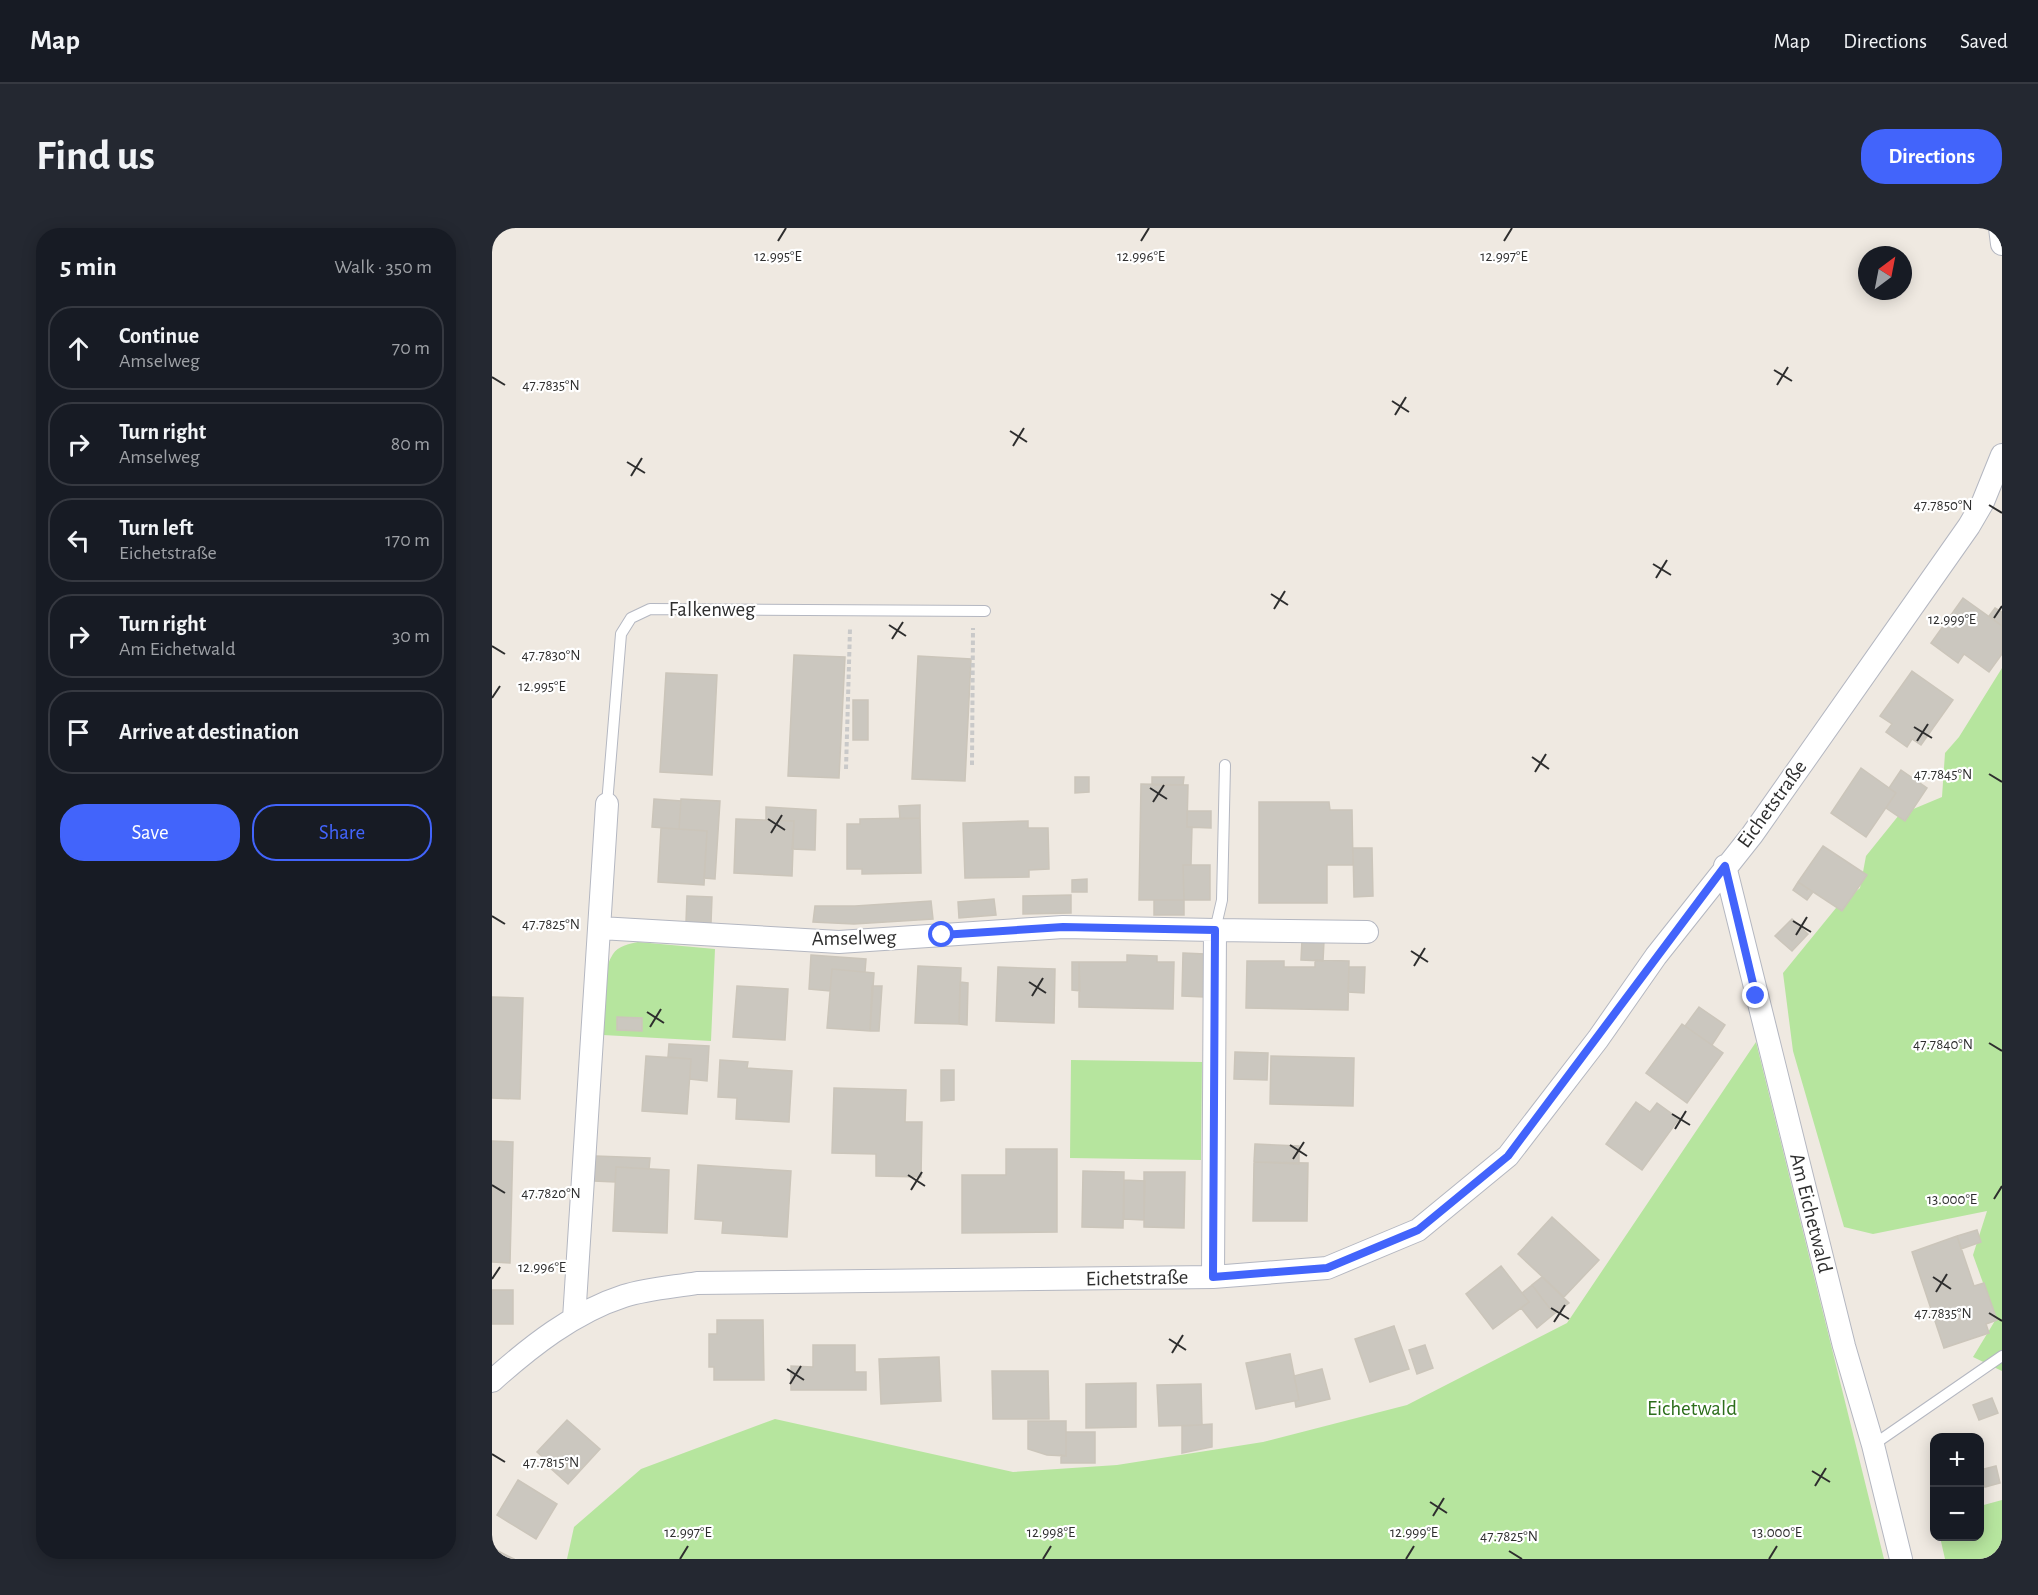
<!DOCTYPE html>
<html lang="en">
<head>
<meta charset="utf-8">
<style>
	:root { --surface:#171b24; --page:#242831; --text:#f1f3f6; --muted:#9ea1a6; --line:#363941; --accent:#4264fb }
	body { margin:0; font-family:"Alegreya Sans",sans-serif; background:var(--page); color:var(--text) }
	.controls { position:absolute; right:18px; bottom:18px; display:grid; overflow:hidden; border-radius:12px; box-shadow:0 3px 15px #0003 }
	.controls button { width:54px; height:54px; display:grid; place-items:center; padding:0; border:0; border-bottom:2px solid var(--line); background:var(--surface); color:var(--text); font:30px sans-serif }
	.compass { position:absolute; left:1366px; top:18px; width:54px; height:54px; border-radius:50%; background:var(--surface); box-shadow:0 3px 15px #0003; rotate:32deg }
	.stop { position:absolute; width:18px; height:18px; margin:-14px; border:4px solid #4264fb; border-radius:50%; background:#fff }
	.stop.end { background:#4264fb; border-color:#fff; box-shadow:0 2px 6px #0008 }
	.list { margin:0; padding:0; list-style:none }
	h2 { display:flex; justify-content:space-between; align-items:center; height:78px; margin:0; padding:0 24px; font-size:26px }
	h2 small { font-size:20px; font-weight:400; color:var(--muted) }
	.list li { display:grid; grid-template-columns:39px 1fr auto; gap:18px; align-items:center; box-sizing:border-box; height:84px; margin:0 12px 12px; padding:0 12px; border:2px solid var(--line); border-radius:24px }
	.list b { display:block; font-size:22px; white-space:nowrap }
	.list p { margin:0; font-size:20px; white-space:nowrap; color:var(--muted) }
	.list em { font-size:20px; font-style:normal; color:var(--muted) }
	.actions { display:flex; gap:12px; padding:18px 24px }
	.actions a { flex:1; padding:14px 0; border:2px solid var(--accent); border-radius:24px; text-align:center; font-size:21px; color:var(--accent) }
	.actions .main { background:var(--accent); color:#fff }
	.icon { flex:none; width:33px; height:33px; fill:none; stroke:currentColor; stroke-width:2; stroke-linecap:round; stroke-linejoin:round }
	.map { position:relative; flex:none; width:1510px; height:1331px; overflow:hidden; border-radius:24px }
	header { display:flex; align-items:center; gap:36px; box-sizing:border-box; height:84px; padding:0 30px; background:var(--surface); border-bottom:2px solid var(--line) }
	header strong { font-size:28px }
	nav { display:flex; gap:33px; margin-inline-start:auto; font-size:21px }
	.intro { display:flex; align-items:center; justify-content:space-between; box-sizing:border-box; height:144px; padding:0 36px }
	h1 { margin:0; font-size:42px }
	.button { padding:15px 27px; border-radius:24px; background:var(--accent); color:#fff; font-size:21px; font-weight:700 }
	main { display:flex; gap:36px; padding:0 36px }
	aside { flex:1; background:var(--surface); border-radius:24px; box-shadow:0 3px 15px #0003 }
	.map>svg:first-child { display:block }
</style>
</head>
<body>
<header>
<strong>Map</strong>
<nav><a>Map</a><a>Directions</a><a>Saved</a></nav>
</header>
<div class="intro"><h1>Find us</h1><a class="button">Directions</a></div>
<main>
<aside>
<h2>5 min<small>Walk · 350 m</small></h2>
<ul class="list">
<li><svg class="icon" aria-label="ahead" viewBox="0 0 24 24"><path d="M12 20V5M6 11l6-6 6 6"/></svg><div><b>Continue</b><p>Amselweg</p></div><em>70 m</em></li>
<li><svg class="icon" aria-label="right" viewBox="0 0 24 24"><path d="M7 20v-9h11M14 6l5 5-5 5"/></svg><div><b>Turn right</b><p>Amselweg</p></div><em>80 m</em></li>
<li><svg class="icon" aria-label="left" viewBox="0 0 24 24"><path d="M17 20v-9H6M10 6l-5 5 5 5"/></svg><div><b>Turn left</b><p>Eichetstraße</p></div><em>170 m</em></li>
<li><svg class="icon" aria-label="right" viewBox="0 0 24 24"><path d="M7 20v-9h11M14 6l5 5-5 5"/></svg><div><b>Turn right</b><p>Am Eichetwald</p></div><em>30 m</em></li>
<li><svg class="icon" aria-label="arrive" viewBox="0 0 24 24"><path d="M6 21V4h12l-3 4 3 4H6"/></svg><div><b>Arrive at destination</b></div></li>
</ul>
<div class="actions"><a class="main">Save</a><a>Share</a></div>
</aside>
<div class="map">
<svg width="1510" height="1331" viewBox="0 0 1510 1331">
	<rect width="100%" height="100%" fill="#efe9e1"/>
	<path fill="#b6e59e" d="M 1510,440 L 1510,1143 L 1481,1129 L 1504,1091 L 1481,1027 L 1495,983 L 1381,1006 L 1352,999 L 1301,823 L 1291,745 L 1344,680 L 1368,660 L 1374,628 L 1407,587 L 1450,569 L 1453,525 L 1467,509 Z
		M 146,714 L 223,721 L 219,813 L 111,807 C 112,784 107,747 121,726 C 126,718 137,716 146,714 Z
		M 1264,814 L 1392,1331 L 75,1331 L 82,1299 L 149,1241 L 283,1191 L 521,1244 L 625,1237 L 771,1214 L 915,1177 L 1075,1095 Z
		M 579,832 L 710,834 L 709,932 L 578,930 Z
		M 1510,1272 L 1510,1331 L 1453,1331 L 1448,1309 L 1488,1308 L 1488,1278 Z"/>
	<path fill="#cbc7bf" stroke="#cbc5ba" stroke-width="1.5" d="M 1471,370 L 1510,398 L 1510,426 L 1497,444 L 1472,426 L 1466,435 L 1439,415 Z
		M 1503,380 L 1510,384 L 1510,398 L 1497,388 Z
		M 302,427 L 353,429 L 347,550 L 296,548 Z
		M 426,428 L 479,431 L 473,553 L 420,551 Z
		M 1420,443 L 1461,472 L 1429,517 L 1420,511 L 1415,519 L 1394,504 L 1400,496 L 1388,488 Z
		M 174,445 L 225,447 L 220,547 L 168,544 Z
		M 361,472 L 376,472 L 376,512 L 361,512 Z
		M 1369,540 L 1404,565 L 1374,609 L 1339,585 Z
		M 1409,542 L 1435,560 L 1413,593 L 1394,580 L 1404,565 L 1397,560 Z
		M 583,549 L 597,549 L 597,564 L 583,565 Z
		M 660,549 L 692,549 L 691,557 L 660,557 Z
		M 649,556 L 696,557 L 695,599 L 700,599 L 699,637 L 691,637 L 692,672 L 647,672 Z
		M 162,571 L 189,573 L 187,601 L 160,599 Z
		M 189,571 L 228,573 L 223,651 L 212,650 L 215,603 L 187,601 Z
		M 767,574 L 837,574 L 838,582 L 860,582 L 861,637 L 835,637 L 835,675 L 767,675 Z
		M 428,577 L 428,590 L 408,591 L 407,578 Z
		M 274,579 L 324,582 L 323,622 L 300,621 L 302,593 L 274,592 Z
		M 695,583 L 719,583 L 719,600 L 695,599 Z
		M 428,590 L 429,645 L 370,646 L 370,641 L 355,641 L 355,596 L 368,596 L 368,591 Z
		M 244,591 L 302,593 L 300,648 L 242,645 Z
		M 536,593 L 536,600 L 556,600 L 557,641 L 537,642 L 537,649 L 473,650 L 471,595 Z
		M 169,600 L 215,603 L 212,657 L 166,654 Z
		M 1331,618 L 1375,647 L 1350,683 L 1306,654 Z
		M 861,620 L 880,620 L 881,668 L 862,669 Z
		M 691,637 L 718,637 L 718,672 L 692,672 Z
		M 595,651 L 595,664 L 580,664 L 580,652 Z
		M 1306,654 L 1321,664 L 1315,672 L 1301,662 Z
		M 579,667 L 579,685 L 531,686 L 531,668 Z
		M 195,668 L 220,669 L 219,695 L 194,694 Z
		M 502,671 L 504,687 L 467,690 L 466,674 Z
		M 662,672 L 692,672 L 692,687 L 662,687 Z
		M 439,673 L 441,691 L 362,696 L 321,694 L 323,678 L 363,678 Z
		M 1300,691 L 1316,706 L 1300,723 L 1283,708 Z
		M 810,712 L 832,713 L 831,733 L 809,732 Z
		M 691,725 L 713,726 L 712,769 L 690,768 Z
		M 319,727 L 374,731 L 373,744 L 340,741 L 338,763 L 317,761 Z
		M 635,727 L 665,728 L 665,734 L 682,734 L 681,781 L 587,779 L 587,734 L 635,734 Z
		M 823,732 L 857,733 L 856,782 L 754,780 L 755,733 L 792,733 L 792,739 L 823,739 Z
		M 580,734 L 587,734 L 588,763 L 580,762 Z
		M 426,738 L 469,740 L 467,796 L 423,795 Z
		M 506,739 L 563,741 L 562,795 L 504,793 Z
		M 857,739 L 873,739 L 872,765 L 856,764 Z
		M 340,741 L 382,745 L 378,803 L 335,800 Z
		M 468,754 L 476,755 L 475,797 L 467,796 Z
		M 245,758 L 296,761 L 293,812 L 241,809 Z
		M 380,758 L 390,758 L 387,803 L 378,803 Z
		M 0,769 L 31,770 L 28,871 L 0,870 Z
		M 1207,779 L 1233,797 L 1220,817 L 1193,798 Z
		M 125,789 L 150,790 L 150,803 L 125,802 Z
		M 1190,796 L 1231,825 L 1195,875 L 1154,845 Z
		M 177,816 L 217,818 L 215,853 L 198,851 L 199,831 L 176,829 Z
		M 743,824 L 776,825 L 775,852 L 742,851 Z
		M 154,828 L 199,831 L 195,886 L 150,883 Z
		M 779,828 L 862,830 L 861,878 L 778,876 Z
		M 228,832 L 256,834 L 255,840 L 300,843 L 297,894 L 244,891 L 245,870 L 226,869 Z
		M 449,842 L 462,842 L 462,872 L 449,873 Z
		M 342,860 L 414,862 L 413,894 L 430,894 L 429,949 L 384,948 L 384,926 L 340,925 Z
		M 1144,874 L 1158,884 L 1165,875 L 1187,891 L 1150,942 L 1114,916 Z
		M 0,913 L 21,914 L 18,1035 L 0,1034 Z
		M 763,916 L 807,918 L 807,936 L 762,934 Z
		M 514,921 L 565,921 L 565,1004 L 470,1005 L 470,947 L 514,947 Z
		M 103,928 L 158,930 L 157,941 L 124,939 L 123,954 L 102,953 Z
		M 762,934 L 816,935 L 815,993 L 761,993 Z
		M 206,937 L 299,943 L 295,1009 L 230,1005 L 231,993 L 203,991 Z
		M 124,939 L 177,942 L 175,1005 L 121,1003 Z
		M 591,943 L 632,944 L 631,1000 L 590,999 Z
		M 652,944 L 693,944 L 692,1000 L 652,999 Z
		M 632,952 L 653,953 L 652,992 L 632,991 Z
		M 1060,989 L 1107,1032 L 1072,1069 L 1026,1026 Z
		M 1485,1002 L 1489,1014 L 1469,1021 L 1465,1008 Z
		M 1465,1008 L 1482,1058 L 1492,1055 L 1505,1092 L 1494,1096 L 1497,1105 L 1452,1120 L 1420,1024 Z
		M 1009,1038 L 1037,1074 L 1001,1101 L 974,1066 Z
		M 1050,1049 L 1077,1075 L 1062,1086 L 1040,1057 Z
		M 1040,1057 L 1062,1086 L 1045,1100 L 1029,1080 L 1037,1074 L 1030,1065 Z
		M 0,1062 L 21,1062 L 21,1096 L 0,1096 Z
		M 225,1092 L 271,1092 L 272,1152 L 222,1152 L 222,1139 L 217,1139 L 217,1106 L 225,1106 Z
		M 902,1098 L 917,1141 L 878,1154 L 863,1111 Z
		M 321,1117 L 363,1117 L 363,1144 L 374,1144 L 374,1162 L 299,1162 L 299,1138 L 321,1139 Z
		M 933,1117 L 941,1140 L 925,1146 L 917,1122 Z
		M 798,1126 L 807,1172 L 764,1181 L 754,1135 Z
		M 447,1129 L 449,1173 L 389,1176 L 387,1131 Z
		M 830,1141 L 838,1171 L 804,1179 L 803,1173 L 807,1172 L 802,1148 Z
		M 500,1143 L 556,1143 L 557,1191 L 501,1191 Z
		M 644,1155 L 644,1199 L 594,1200 L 594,1156 Z
		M 709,1156 L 710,1197 L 667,1198 L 665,1157 Z
		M 1500,1170 L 1506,1185 L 1487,1192 L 1481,1177 Z
		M 75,1192 L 108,1221 L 76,1256 L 56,1238 L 58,1236 L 45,1224 Z
		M 536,1193 L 574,1193 L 574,1228 L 555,1227 L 536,1221 Z
		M 720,1196 L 720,1219 L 690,1225 L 690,1198 Z
		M 574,1204 L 603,1204 L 603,1235 L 569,1235 L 569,1227 L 574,1228 Z
		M 1504,1238 L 1508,1255 L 1493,1259 L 1488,1242 Z
		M 26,1252 L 65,1276 L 44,1311 L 5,1287 Z
		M 0,1320 L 22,1331 L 0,1331 Z"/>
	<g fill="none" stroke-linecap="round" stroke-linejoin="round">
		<defs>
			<path id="service" d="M 115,576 L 129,406 L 139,390 L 158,381 L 493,383
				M 723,702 L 730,672 L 733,537
				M 1381,1217 L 1510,1128"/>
			<path id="minor" d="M 1508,0 L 1510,16
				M 1233,638 L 1352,1118 L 1381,1217 L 1409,1331
				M 108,700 L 347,714 L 571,699 L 723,702 L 721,1049
				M 723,702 L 875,704
				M 82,1091 L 115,576
				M 0,1153 C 38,1119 82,1084 132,1068 C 155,1061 181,1059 205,1055 L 721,1049 L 835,1040 L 926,1002 L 1016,928 L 1106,811 L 1164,728 L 1260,607 L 1477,298 L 1491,274 L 1510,227"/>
		</defs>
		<use href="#service" stroke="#b4b7c1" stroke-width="12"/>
		<use href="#minor" stroke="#b4b7c1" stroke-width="24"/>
		<path stroke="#c9c9c9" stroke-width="4" stroke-dasharray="4.5 3" stroke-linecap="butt" d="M 480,537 L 481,400
			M 354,541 L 358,401"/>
		<use href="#service" stroke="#fff" stroke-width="10"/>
		<use href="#minor" stroke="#fff" stroke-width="22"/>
	</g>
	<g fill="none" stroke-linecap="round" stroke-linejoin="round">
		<path stroke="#4264fb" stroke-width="8" d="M 450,707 L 571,699 L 723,702 L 721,1049 L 835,1040 L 926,1002 L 1016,928 L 1233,638 L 1264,768"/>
	</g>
	<path fill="none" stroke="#2e2e2e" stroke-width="2" d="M 286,13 L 294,0M 649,13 L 657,0M 1012,13 L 1020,0M 1282,142 L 1300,153M 0,149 L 13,157M 1285,157 L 1296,139M 900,173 L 917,184M 903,187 L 914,169M 518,203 L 535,214M 521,218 L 532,200M 135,234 L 153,245M 139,248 L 150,230M 1497,277 L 1510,285M 1161,336 L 1179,347M 1164,350 L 1175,332M 779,366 L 796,377M 782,381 L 793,363M 1502,390 L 1510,378M 397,397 L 414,408M 400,411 L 411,394M 0,418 L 13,426M 0,470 L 8,458M 1422,499 L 1440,510M 1425,513 L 1436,496M 1040,529 L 1057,541M 1043,544 L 1054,526M 1497,546 L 1510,554M 658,560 L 675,571M 661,574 L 672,557M 276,591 L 293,602M 279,605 L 290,587M 0,688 L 13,696M 1301,693 L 1319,704M 1304,707 L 1315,689M 919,723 L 936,734M 922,738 L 933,720M 537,754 L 554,765M 540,768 L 551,750M 155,784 L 172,795M 158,799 L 169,781M 1497,815 L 1510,823M 1180,886 L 1198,897M 1183,901 L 1194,883M 798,917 L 815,928M 801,931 L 812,914M 416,947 L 433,958M 0,957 L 13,965M 419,962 L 430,944M 1502,971 L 1510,958M 1441,1049 L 1459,1061M 0,1051 L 8,1039M 1444,1064 L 1455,1046M 1059,1080 L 1077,1091M 1497,1085 L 1510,1093M 1062,1094 L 1073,1077M 677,1111 L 694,1122M 680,1125 L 691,1107M 295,1141 L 312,1152M 298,1156 L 309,1138M 0,1226 L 13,1234M 1320,1243 L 1338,1254M 1323,1258 L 1334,1240M 938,1274 L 955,1285M 941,1288 L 952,1270M 1017,1323 L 1030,1331M 188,1331 L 196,1318M 551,1331 L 559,1318M 914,1331 L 922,1318M 1277,1331 L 1285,1318"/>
	<g text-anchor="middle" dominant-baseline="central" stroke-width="4.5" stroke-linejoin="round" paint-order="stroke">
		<g font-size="21" fill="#2e2e2e" stroke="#fff">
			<text x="220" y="381">Falkenweg</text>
			<text transform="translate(1280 576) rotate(-54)">Eichetstraße</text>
			<text transform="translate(362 710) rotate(-1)">Amselweg</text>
			<text transform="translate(1319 985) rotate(76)">Am Eichetwald</text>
			<text transform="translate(645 1050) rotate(-1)">Eichetstraße</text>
		</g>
		<g font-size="21" fill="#2c6e1b" stroke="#fff">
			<text x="1200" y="1180">Eichetwald</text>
		</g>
	</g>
	<g font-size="15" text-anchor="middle" fill="#2e2e2e" stroke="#fff" stroke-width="4.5" stroke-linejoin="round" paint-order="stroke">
		<text x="286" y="33">12.995°E</text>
		<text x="649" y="33">12.996°E</text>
		<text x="1012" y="33">12.997°E</text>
		<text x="59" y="162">47.7835°N</text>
		<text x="1451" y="282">47.7850°N</text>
		<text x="1460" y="396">12.999°E</text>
		<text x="59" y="432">47.7830°N</text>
		<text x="50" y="463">12.995°E</text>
		<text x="1451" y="551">47.7845°N</text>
		<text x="59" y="701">47.7825°N</text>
		<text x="1451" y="821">47.7840°N</text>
		<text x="59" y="970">47.7820°N</text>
		<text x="1460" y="976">13.000°E</text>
		<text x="50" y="1044">12.996°E</text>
		<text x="1451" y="1090">47.7835°N</text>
		<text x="59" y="1239">47.7815°N</text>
		<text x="196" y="1309">12.997°E</text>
		<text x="559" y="1309">12.998°E</text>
		<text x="922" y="1309">12.999°E</text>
		<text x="1285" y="1309">13.000°E</text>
		<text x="1017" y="1313">47.7825°N</text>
	</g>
</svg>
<div class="controls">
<button>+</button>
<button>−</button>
</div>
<svg class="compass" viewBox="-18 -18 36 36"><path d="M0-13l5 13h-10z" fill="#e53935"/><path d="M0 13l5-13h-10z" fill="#9ea1a6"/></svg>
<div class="stop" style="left:450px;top:707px"></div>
<div class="stop end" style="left:1264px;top:768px"></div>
</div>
</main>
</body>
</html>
